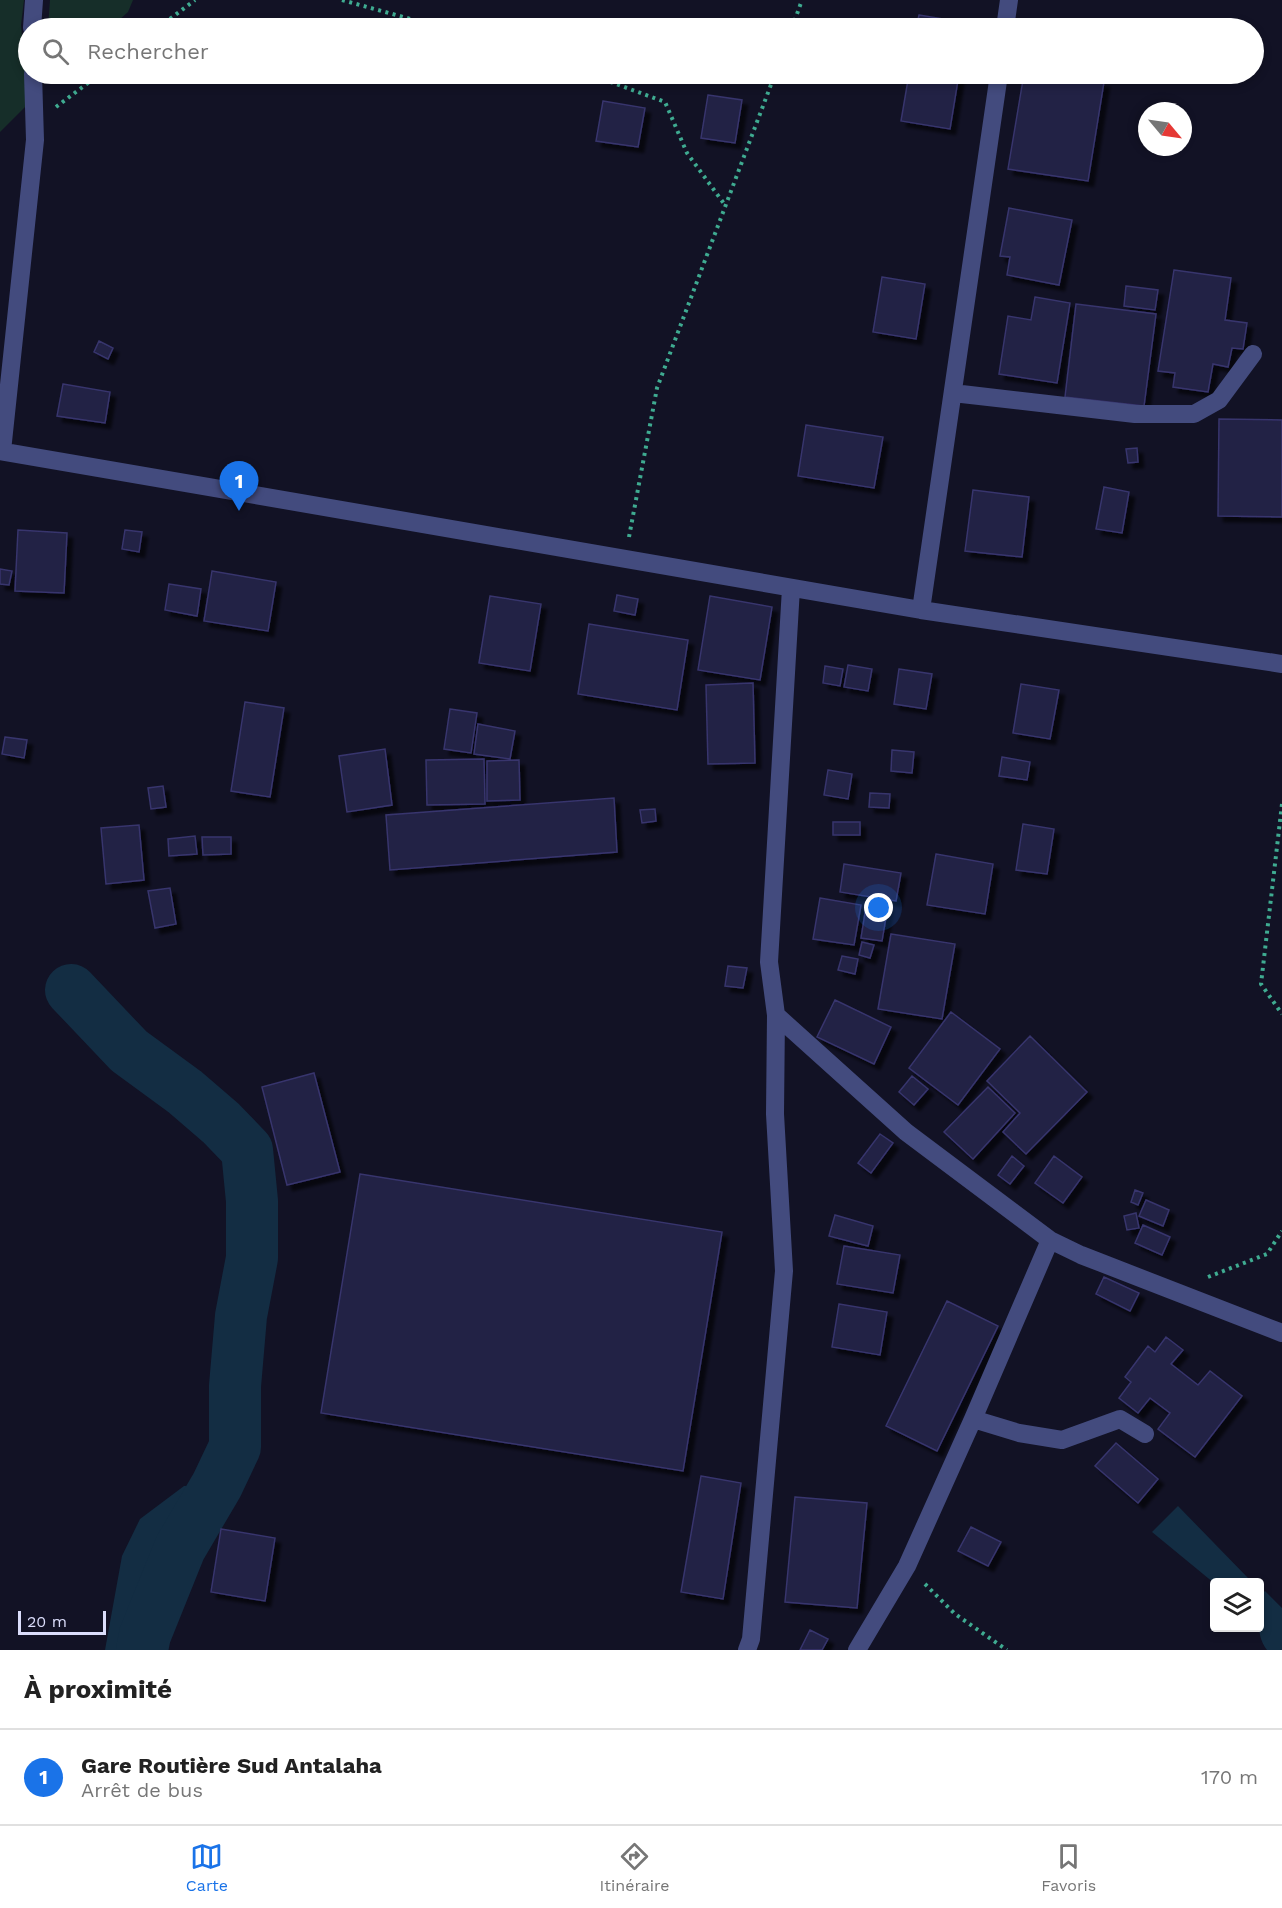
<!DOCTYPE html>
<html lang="fr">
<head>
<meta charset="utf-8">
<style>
	:root { --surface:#fff; --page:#f2f2f2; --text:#222; --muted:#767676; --line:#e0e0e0; --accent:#1a73e8 }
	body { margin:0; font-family:"Work Sans",sans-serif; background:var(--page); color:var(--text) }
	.controls { position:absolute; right:18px; bottom:18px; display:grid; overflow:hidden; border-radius:6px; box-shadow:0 3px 9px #0003 }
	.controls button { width:54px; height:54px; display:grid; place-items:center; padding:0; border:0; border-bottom:2px solid var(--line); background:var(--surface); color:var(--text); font:30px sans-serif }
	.compass { position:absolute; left:1138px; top:102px; width:54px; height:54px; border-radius:50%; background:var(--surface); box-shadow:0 3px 9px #0003; rotate:119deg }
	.scale { position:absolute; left:18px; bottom:15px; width:88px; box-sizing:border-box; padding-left:6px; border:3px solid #dbddfb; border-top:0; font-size:16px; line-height:21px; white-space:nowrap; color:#dbddfb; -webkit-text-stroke:4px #121225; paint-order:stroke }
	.you { position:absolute; left:879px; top:908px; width:21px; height:21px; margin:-15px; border:4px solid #fff; border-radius:50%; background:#1a73e8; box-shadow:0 0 0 9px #1a73e833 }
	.badge { display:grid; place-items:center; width:39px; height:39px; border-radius:50%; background:var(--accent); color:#fff; font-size:20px; font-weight:700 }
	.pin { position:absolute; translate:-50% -50px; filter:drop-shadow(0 2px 3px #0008) }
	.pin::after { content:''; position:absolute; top:32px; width:21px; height:18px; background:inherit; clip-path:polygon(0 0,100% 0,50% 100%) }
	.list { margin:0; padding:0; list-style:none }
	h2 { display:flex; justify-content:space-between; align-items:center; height:78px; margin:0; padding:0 24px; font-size:26px }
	h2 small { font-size:20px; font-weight:400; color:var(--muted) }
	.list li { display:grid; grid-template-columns:39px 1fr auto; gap:18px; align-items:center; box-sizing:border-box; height:96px; padding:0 24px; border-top:2px solid var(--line) }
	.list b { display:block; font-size:22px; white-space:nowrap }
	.list p { margin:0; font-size:20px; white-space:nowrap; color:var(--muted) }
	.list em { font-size:20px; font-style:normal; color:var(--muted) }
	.icon { flex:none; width:33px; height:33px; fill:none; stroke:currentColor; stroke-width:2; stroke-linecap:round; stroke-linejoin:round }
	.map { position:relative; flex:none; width:1282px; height:1650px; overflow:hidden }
	.search { position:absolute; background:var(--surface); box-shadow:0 3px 9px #0003; left:18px; right:18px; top:18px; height:66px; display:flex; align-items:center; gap:15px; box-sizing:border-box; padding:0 21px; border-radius:33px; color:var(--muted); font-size:22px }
	.sheet { height:174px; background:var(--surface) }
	nav { display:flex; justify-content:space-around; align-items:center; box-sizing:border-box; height:84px; border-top:2px solid var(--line); background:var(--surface); font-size:16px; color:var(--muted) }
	nav a { display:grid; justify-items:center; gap:3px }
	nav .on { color:var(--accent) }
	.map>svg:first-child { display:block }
</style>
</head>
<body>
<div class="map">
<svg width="1282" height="1650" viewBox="0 0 1282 1650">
	<defs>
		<filter id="shadow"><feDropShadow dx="5.5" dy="5.5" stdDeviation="1.5" flood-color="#0009"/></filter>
	</defs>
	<rect width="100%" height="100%" fill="#121225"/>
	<path fill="#162e29" d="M 0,0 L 24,0 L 21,25 L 28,104 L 0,132 Z
		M 50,0 L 133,0 L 128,12 L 110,28 L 48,28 Z"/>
	<path fill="#132d43" d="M 217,1485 L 221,1497 L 156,1639 L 155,1650 L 105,1650 L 122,1556 L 140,1519 L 184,1486 Z
		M 1178,1506 L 1249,1579 L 1245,1582 L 1214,1583 L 1152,1532 Z
		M 1265,1591 L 1282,1608 L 1282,1650 L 1267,1650 C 1255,1635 1259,1613 1260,1595 Z"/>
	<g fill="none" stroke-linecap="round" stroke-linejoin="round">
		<path stroke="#132d43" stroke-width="52" d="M 71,990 L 129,1051 L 185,1092 L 221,1123 L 247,1150 L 252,1201 L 252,1258 L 241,1316 L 235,1386 L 235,1447 L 217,1485 L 180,1548 L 145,1635 L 142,1650"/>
	</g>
	<path fill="#222144" stroke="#37356d" stroke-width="1.5" filter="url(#shadow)" d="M 919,15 L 968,23 L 967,28 L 916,28 Z
		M 909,74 L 959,74 L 950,129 L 901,121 Z
		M 1024,74 L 1048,74 L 1104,82 L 1088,181 L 1008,169 Z
		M 708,95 L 742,100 L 735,143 L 701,138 Z
		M 603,101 L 645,108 L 638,147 L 596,141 Z
		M 1009,208 L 1072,220 L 1059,285 L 1007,275 L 1010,257 L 1000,256 Z
		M 1174,270 L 1231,278 L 1225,320 L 1247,323 L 1243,349 L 1232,348 L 1228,367 L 1213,364 L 1208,392 L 1173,387 L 1175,373 L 1158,371 Z
		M 882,277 L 925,284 L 916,339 L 873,332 Z
		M 1126,286 L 1158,290 L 1155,310 L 1124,306 Z
		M 1035,297 L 1070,303 L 1057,383 L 999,374 L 1008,316 L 1031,320 Z
		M 1076,304 L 1156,314 L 1144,406 L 1065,397 Z
		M 99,341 L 113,348 L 108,359 L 94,352 Z
		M 63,384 L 110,392 L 105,423 L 57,416 Z
		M 1219,419 L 1282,420 L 1282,517 L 1218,516 Z
		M 806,425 L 883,437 L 874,488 L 798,476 Z
		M 1137,448 L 1138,462 L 1128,463 L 1126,449 Z
		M 1104,487 L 1129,492 L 1122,533 L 1096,529 Z
		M 973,490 L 1029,497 L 1022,557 L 965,551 Z
		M 18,530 L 67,533 L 64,593 L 15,591 Z
		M 125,530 L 142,532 L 139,552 L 122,549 Z
		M 0,569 L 12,571 L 9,585 L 0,584 Z
		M 212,571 L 276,582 L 268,631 L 204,621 Z
		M 169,584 L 201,589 L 197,616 L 165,610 Z
		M 617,595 L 638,599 L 635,615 L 614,611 Z
		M 490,596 L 541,604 L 530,671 L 479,663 Z
		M 710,596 L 772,607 L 760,680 L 698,670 Z
		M 589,624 L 688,640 L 677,710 L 578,694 Z
		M 848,665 L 872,669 L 868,691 L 844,687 Z
		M 825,666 L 843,669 L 840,686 L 823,683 Z
		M 899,669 L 932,674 L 926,709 L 894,704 Z
		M 753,683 L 755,763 L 708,764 L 706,685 Z
		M 1021,684 L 1059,690 L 1050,739 L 1013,733 Z
		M 245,702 L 284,708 L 270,797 L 231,791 Z
		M 450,709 L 477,713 L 471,753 L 444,749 Z
		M 478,724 L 515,731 L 510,759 L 474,754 Z
		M 5,737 L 27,740 L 24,758 L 2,754 Z
		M 385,749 L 392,805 L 347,812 L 339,756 Z
		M 892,750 L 914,752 L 912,773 L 891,771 Z
		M 1002,757 L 1030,762 L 1027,780 L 999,776 Z
		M 484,759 L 485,804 L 427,805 L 426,760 Z
		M 519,760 L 520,800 L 487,801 L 487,761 Z
		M 828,770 L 852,774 L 848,799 L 824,795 Z
		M 163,786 L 166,807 L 151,809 L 148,788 Z
		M 870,793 L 890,794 L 889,808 L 869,807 Z
		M 614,798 L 617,852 L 390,870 L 386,815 Z
		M 655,809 L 656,821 L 642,823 L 640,810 Z
		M 833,822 L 860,822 L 860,835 L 833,835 Z
		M 1023,824 L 1054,829 L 1047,874 L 1016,870 Z
		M 139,825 L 144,880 L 106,884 L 101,828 Z
		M 195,836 L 197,854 L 169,856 L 168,839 Z
		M 202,837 L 231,837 L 231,854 L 203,855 Z
		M 936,854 L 993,864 L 985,914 L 927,905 Z
		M 844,864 L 901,873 L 896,901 L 840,892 Z
		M 170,888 L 176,924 L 155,928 L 148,891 Z
		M 820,898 L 861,905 L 854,945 L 813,939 Z
		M 867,901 L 888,905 L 882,941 L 861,938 Z
		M 891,934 L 955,944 L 942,1019 L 878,1009 Z
		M 862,942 L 874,945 L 870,958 L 859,955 Z
		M 842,956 L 858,959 L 855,974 L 838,970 Z
		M 728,966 L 747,968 L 743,988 L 725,986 Z
		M 835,1000 L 891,1027 L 874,1064 L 817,1037 Z
		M 951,1012 L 1000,1049 L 958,1105 L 909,1068 Z
		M 1030,1036 L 1087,1092 L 1026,1154 L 1003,1132 L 1020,1113 L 987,1081 Z
		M 314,1073 L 340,1172 L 287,1185 L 262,1087 Z
		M 912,1076 L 928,1089 L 914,1105 L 899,1092 Z
		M 988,1087 L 1015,1113 L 973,1159 L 944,1132 Z
		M 880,1134 L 893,1143 L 871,1173 L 858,1163 Z
		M 1012,1156 L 1024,1166 L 1010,1184 L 998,1175 Z
		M 1054,1156 L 1082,1177 L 1063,1203 L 1035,1183 Z
		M 360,1174 L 722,1232 L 683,1471 L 321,1413 Z
		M 1135,1190 L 1143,1193 L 1138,1205 L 1131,1202 Z
		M 1146,1200 L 1169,1210 L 1163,1226 L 1139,1216 Z
		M 1136,1213 L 1139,1228 L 1127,1230 L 1124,1216 Z
		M 835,1215 L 873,1226 L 868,1246 L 829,1236 Z
		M 1143,1225 L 1170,1237 L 1162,1255 L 1135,1243 Z
		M 844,1246 L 900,1255 L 893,1293 L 837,1284 Z
		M 1104,1277 L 1139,1293 L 1130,1311 L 1096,1294 Z
		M 947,1301 L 998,1326 L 937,1451 L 886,1426 Z
		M 839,1304 L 887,1312 L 880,1355 L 832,1347 Z
		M 1166,1337 L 1183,1350 L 1171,1364 L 1198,1385 L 1210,1371 L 1242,1396 L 1195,1457 L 1158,1429 L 1170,1413 L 1150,1398 L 1138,1413 L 1119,1398 L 1131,1382 L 1125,1377 L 1148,1346 L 1155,1352 Z
		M 1116,1443 L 1158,1479 L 1138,1503 L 1095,1466 Z
		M 701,1476 L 741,1483 L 723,1599 L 681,1592 Z
		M 795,1497 L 867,1503 L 857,1608 L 785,1602 Z
		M 971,1527 L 1001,1542 L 988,1566 L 958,1551 Z
		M 221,1529 L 275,1538 L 265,1601 L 211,1592 Z
		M 810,1630 L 828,1639 L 822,1650 L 800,1650 Z"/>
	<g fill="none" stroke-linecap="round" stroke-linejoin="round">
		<path stroke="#3fab91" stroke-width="4" stroke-dasharray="3 4.5" stroke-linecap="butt" d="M 342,0 L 443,28
			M 158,28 L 195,0
			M 792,28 L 802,0
			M 589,74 L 665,102 L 687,153 L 725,205
			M 56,107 L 100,74
			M 629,537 L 657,388 L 775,74
			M 1282,804 L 1261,984 L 1282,1014
			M 1208,1277 L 1267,1254 L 1282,1231
			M 925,1584 L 955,1614 L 1007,1650"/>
		<path stroke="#434b7e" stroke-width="18" d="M 32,28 L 34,0
			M 1005,28 L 1009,0
			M 953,393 L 1135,414 L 1194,414 L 1219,400 L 1253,354
			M 0,451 L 921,610 L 1282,664
			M 2,451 L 35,140 L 33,74
			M 791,588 L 769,962 L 776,1015 L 906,1132 L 1050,1240 L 1081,1255 L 1282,1333
			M 921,610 L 999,74
			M 973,1419 L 1019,1433 L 1062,1440 L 1120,1419 L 1145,1434
			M 747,1650 L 751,1639 L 784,1271 L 775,1114 L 776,1015
			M 857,1650 L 907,1566 L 973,1419 L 1050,1240"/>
	</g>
</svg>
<div class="controls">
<button><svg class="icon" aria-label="layers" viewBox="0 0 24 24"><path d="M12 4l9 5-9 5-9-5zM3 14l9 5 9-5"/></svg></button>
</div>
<svg class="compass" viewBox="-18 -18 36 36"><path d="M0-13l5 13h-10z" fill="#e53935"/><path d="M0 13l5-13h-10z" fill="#767676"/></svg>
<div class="scale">20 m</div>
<div class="you"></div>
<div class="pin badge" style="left:239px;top:511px">1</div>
<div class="search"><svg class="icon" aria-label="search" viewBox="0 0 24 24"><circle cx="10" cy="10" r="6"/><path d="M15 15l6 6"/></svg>Rechercher</div>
</div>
<section class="sheet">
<h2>À proximité<small></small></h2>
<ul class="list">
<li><span class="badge">1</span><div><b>Gare Routière Sud Antalaha</b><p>Arrêt de bus</p></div><em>170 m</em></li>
</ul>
</section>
<nav>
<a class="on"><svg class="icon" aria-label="map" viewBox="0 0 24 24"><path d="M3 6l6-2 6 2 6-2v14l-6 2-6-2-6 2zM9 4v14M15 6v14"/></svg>Carte</a>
<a><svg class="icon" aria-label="directions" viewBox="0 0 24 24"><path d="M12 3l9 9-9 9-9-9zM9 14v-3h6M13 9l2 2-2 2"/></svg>Itinéraire</a>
<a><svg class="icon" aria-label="saved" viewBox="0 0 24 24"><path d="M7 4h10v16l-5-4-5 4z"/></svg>Favoris</a>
</nav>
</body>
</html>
